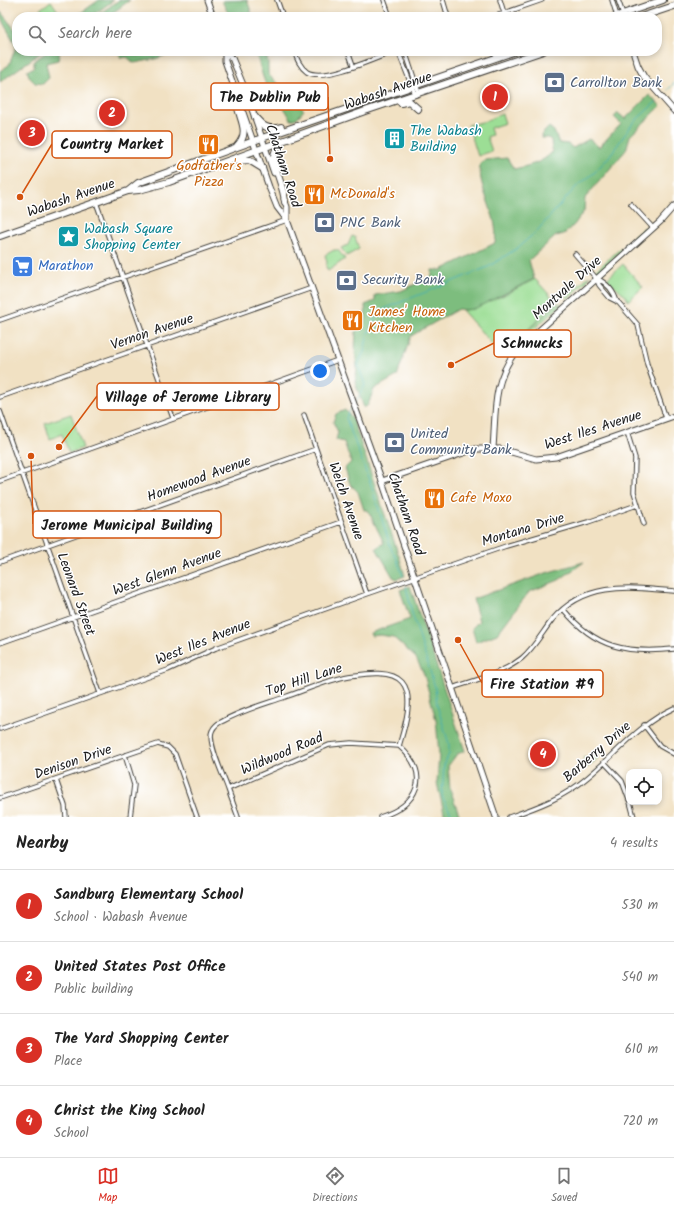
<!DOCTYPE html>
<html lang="en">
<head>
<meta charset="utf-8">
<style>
	:root { --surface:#fff; --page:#f2f2f2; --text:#222; --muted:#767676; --line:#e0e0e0; --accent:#d93025 }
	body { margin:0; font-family:Kalam,sans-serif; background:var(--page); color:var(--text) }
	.controls { position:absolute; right:12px; bottom:12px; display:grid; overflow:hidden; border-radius:8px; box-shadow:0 2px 6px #0003 }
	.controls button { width:36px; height:36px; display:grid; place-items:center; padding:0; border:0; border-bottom:1px solid var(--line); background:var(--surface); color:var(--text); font:20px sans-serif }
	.you { position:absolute; left:320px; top:371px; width:14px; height:14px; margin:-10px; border:3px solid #fff; border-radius:50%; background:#1a73e8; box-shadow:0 0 0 6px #1a73e833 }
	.badge { display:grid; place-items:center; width:26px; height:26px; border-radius:50%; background:var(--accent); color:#fff; font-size:13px; font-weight:700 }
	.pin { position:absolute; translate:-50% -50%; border:2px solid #fff; box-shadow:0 1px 4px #0006 }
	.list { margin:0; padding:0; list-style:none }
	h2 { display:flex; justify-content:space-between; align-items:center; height:52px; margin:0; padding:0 16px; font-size:17px }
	h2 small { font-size:13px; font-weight:400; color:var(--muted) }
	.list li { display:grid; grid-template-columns:26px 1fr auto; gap:12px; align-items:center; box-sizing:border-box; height:72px; padding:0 16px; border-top:1px solid var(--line) }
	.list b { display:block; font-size:15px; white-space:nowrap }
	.list p { margin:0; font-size:13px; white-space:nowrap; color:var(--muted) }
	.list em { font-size:13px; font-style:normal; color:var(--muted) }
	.icon { flex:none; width:22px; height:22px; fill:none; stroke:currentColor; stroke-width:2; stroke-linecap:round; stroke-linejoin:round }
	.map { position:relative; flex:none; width:674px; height:817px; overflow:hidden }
	.search { position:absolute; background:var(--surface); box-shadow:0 2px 6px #0003; left:12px; right:12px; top:12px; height:44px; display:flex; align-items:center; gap:10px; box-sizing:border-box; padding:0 14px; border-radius:16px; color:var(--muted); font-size:15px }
	.sheet { height:340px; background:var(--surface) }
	nav { display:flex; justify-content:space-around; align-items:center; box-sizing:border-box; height:56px; border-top:1px solid var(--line); background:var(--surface); font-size:11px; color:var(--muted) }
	nav a { display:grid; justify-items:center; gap:2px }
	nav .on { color:var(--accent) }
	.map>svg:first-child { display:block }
</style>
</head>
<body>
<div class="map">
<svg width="674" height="817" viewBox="0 0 674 817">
	<rect width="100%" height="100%" fill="#fff"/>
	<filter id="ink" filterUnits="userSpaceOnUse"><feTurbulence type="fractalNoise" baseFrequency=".025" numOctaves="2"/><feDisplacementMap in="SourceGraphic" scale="8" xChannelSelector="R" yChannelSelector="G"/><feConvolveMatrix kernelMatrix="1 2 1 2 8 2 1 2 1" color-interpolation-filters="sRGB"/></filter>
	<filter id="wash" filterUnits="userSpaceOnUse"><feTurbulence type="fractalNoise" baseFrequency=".012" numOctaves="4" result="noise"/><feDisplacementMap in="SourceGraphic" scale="16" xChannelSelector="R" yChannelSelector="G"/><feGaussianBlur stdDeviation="0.9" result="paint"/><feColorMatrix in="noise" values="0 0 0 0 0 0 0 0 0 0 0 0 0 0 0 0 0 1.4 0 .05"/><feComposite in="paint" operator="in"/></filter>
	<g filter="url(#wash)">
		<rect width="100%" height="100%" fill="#f1e1c3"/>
		<path fill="#9cde95" stroke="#5c7d58" d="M 51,1 L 62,17 L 38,17 L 35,13 Z
			M 502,114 L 505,123 L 490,128 L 492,135 L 487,137 L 492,151 L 478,156 L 468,125 L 487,121 L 487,120 Z
			M 645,227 L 644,230 L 627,246 L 624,245 Z
			M 352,236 L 355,237 L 359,249 L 347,256 L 341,248 L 348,245 Z
			M 621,248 L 621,251 L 600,271 L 595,271 Z
			M 334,250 L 338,250 L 345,259 L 328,271 L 326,267 L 327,262 L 325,255 Z
			M 623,264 L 643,287 L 628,301 C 626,293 613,286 607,279 Z
			M 590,275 L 588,280 L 569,298 L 565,297 Z
			M 535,279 L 557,303 L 513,343 L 503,356 L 461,309 L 464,310 L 502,296 Z
			M 560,302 L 560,306 L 519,342 L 508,355 L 504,356 L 516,341 Z
			M 71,414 L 83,448 L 69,453 L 62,434 L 50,439 L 45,423 Z
			M 596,753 L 598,758 L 587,768 L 583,758 Z"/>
		<path fill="#7dbd7e" stroke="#4c6c4d" d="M 99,0 L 114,0 L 90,17 L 75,17 Z
			M 119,0 L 130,0 L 107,17 L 95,17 Z
			M 247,0 L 253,17 L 230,17 L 222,1 Z
			M 0,11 L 17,32 L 17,51 L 43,51 L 0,82 L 0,71 L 9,65 L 16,47 C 12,34 0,23 0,11 Z
			M 48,51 L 60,51 L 58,60 L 46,63 L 49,78 L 43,84 L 35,83 L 30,78 L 27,71 L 34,67 L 34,61 Z
			M 118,51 L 177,51 L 155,59 L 134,63 L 127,57 L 121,58 Z
			M 255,51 L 265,51 L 268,62 L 268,74 L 304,110 L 297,118 L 291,120 C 285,107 280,104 272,95 C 263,84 260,64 255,51 Z
			M 649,95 L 661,106 L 630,136 L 626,150 L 585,198 L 584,211 L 574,225 L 564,234 L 556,236 L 529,260 L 534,279 L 474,309 L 464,310 L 458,309 L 411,336 L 397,376 L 374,389 L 368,405 L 364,408 L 355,382 L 357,369 L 355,349 L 356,332 L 366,320 L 365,305 L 375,301 L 375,295 L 401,291 L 432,276 L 432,270 L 441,270 L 495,243 C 500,215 477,190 480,163 L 486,160 L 507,158 L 514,169 C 527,166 543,163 552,152 L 551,140 L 548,138 L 542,138 L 541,135 L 549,127 L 554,131 L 559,143 L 568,144 L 573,148 L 589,139 L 599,147 L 621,124 L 614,117 L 618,113 L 625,119 Z
			M 345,410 L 352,417 L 401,562 L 405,576 L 397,579 L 393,577 L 376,548 L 384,543 L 368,510 L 364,510 L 358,492 L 350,484 L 345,468 L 351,462 L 344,442 L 336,440 L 338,432 L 333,422 L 336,414 Z
			M 584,562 L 559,580 L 529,592 L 497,634 L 476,642 L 472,628 L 479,621 L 473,599 L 549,572 Z
			M 410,586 L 465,751 L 457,754 L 448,766 L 450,789 L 460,817 L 445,817 L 437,783 L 439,754 L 436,720 L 424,674 L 416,658 L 393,637 L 380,635 L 371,636 L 370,633 L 410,619 L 400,590 Z"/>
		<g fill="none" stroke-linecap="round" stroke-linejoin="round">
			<path stroke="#3caeb4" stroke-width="1" d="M 668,90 L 674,83
				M 355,403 L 365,385 L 358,364 L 364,352 L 368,333 L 379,311 L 488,267 L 516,249 L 536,232 L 576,187 L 594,173 L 608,158 L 634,122 L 656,102
				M 352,407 L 346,418 L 372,488 L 392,551 L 396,557 L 403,576
				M 406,586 L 412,613 L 435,687 L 437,705 L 449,744 L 449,754 L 444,765 L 442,796 L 453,817"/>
		</g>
	</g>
	<g filter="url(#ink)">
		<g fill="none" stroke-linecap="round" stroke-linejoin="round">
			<defs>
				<path id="street" d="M 277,0 L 283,17
					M 384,0 L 390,17
					M 443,0 L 448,17
					M 500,0 L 504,13
					M 612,0 L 617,16
					M 618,0 L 623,14
					M 493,17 L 542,0
					M 294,51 C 297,59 300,67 307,72 C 325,82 376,58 395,51
					M 348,51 L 353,65
					M 401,51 L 400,56 L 415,94
					M 403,51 L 406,54 L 419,93
					M 96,202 L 173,418
					M 631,204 L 653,228
					M 575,254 L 596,278 L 599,285 L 610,298 L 618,302 L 638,325 L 647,364 L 666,418
					M 596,278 C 607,283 614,291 617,302
					M 0,320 L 287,220
					M 0,397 L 312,288
					M 0,411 L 100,693
					M 304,415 L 367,594
					M 627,432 L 635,458 L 634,492 L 644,524
					M 0,481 L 338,360
					M 0,562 L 316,449
					M 564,610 C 595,648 627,654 674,649
					M 0,643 L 341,522
					M 452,688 C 475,680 502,674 522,658 C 534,648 542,633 552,620 C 585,581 629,587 674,591
					M 644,725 L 660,746 L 674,754
					M 0,729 L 168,670 L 216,648 L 367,594 L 506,546 L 588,522 L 637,505
					M 125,755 L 134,785 L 130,817
					M 604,762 L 622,781 L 629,800
					M 56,780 L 65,806 L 66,817
					M 228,789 C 224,777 207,742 212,731 C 214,726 218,723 223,721 C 242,710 265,704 285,697 C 306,690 327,680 349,676 C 364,674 391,669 402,682 C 415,697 404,729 399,746
					M 0,798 L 158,744 L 168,747 L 175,754 L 197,817
					M 630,802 L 634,817
					M 238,817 L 228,789 L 329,745 L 351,743 L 399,746 C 432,775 418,805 380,817
					M 509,817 C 538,807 565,797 588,777 C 617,753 639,724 674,708"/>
				<path id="secondary" d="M 207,0 L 213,17
					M 225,51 L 225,61 L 269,187 L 277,207 L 287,220 L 382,481 L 496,817
					M 633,51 L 638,66 L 644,77 L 674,111
					M 226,54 L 232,58 L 246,92 L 274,173
					M 284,199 L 287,207 L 287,220
					M 493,448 C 496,412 492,384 515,352 L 660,222 L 674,206
					M 382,481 L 475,449 L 501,449 L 536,459 L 556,457 L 674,416"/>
				<path id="primary" d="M 614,17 L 663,0
					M 641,17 L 674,6
					M 401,103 L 409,101 L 418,109
					M 255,117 C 262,126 269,131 281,127
					M 282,142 C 278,146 273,152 274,159 C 275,172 284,187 285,202
					M 237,146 C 253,130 235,115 237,97
					M 237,161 L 249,160 L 262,168
					M 128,191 L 138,183 L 262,138 L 516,51
					M 0,236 L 128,191 L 139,190 L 169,182 L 365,111 L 543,51"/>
			</defs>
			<use href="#street" stroke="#3c3a35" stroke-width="5.5"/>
			<use href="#secondary" stroke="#3c3a35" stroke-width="7"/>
			<use href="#primary" stroke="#3c3a35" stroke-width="8"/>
			<use href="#street" stroke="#fff" stroke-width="3.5"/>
			<use href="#secondary" stroke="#fff" stroke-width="5"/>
			<use href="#primary" stroke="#fff" stroke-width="6"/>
		</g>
	</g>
	<defs>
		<symbol id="bank-square" viewBox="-11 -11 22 22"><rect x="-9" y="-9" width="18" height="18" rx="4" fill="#5c6f8a" stroke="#fff"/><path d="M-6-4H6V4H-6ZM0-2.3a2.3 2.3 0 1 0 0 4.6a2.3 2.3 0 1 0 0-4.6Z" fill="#fff"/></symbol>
		<symbol id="building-square" viewBox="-11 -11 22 22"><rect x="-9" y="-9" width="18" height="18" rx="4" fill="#0f9aa8" stroke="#fff"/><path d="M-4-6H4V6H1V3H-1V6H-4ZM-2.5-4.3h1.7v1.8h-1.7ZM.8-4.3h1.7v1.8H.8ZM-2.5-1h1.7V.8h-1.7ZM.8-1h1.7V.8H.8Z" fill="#fff"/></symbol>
		<symbol id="restaurant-square" viewBox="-11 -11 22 22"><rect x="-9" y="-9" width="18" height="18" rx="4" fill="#e8710a" stroke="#fff"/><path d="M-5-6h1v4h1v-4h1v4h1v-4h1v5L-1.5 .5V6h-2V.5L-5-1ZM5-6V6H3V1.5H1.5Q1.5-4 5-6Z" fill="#fff"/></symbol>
		<symbol id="sight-square" viewBox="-11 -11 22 22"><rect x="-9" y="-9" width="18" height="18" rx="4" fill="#0f9aa8" stroke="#fff"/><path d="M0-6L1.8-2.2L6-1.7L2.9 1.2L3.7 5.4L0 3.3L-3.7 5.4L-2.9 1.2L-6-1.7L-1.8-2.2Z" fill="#fff"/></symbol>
		<symbol id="supermarket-square" viewBox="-11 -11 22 22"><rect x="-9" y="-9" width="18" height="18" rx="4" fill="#3f7fe0" stroke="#fff"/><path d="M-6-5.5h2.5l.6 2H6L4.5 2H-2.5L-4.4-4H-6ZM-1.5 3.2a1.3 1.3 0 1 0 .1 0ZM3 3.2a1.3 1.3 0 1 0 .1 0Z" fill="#fff"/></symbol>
	</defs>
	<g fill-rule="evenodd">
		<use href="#bank-square" x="542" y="70" width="25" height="25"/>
		<use href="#building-square" x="382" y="126" width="25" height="25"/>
		<use href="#restaurant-square" x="196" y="132" width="25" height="25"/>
		<use href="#restaurant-square" x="302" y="182" width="25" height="25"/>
		<use href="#bank-square" x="312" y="210" width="25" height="25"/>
		<use href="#sight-square" x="56" y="224" width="25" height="25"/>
		<use href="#supermarket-square" x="10" y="254" width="25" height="25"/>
		<use href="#bank-square" x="334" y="268" width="25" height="25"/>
		<use href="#restaurant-square" x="340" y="308" width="25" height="25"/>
		<use href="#bank-square" x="382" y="430" width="25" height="25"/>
		<use href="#restaurant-square" x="422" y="486" width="25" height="25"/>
	</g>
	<g text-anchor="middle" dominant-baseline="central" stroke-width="3" stroke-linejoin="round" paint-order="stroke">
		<g font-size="14" fill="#4e5e75" stroke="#fff" text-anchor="start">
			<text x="570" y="83">Carrollton Bank</text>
			<text x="340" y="223">PNC Bank</text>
			<text x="362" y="280">Security Bank</text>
			<text x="410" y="434">United<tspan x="410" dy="16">Community Bank</tspan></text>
		</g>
		<g font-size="14" fill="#1c1c1c" stroke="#fff">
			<text transform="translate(388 91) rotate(-19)">Wabash Avenue</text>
			<text transform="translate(283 166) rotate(72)">Chatham Road</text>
			<text transform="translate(71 198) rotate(-19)">Wabash Avenue</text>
			<text transform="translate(567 288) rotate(-42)">Montvale Drive</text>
			<text transform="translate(152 332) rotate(-19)">Vernon Avenue</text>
			<text transform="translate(593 430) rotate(-18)">West Iles Avenue</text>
			<text transform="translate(199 479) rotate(-20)">Homewood Avenue</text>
			<text transform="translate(346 501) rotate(71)">Welch Avenue</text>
			<text transform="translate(406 514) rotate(71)">Chatham Road</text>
			<text transform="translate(523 530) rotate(-17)">Montana Drive</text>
			<text transform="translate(167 572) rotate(-20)">West Glenn Avenue</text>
			<text transform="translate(76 594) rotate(70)">Leonard Street</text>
			<text transform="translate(203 642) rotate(-22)">West Iles Avenue</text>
			<text transform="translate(304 680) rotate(-18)">Top Hill Lane</text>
			<text transform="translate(597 752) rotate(-41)">Barberry Drive</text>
			<text transform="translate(282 754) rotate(-23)">Wildwood Road</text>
			<text transform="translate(73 762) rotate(-19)">Denison Drive</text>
		</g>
		<g font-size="14" fill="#0d838f" stroke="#fff" text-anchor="start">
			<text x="410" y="131">The Wabash<tspan x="410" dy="16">Building</tspan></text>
			<text x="84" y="229">Wabash Square<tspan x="84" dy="16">Shopping Center</tspan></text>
		</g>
		<g font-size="14" fill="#c56008" stroke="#fff" text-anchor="start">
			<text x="209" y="166" text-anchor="middle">Godfather's<tspan x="209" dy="16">Pizza</tspan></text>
			<text x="330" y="194">McDonald's</text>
			<text x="368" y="312">James' Home<tspan x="368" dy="16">Kitchen</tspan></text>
			<text x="450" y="498">Cafe Moxo</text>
		</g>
		<g font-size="14" fill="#366cbe" stroke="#fff" text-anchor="start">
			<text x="38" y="266">Marathon</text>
		</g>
	</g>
	<path fill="none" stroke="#d4530e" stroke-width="1.5" d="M330 159L328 97M20 197L52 144M451 365L494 343M59 447L97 396M31 456L33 524M458 640L482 683"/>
	<g fill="#d4530e" stroke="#fff" stroke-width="1.5">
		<circle cx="330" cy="159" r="4"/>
		<circle cx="20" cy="197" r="4"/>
		<circle cx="451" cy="365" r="4"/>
		<circle cx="59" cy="447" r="4"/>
		<circle cx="31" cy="456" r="4"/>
		<circle cx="458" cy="640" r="4"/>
	</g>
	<g fill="#fff" stroke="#d4530e" stroke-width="1.5">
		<rect x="211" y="83" width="117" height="27" rx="4"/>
		<rect x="52" y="131" width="120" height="27" rx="4"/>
		<rect x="494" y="330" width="77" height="27" rx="4"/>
		<rect x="97" y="383" width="182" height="27" rx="4"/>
		<rect x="33" y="511" width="188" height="27" rx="4"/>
		<rect x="482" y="670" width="121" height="27" rx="4"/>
	</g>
	<g font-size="15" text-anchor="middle" font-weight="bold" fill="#1c1c1c">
		<text x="270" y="102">The Dublin Pub</text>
		<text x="112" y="149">Country Market</text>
		<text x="532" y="348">Schnucks</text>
		<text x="188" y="402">Village of Jerome Library</text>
		<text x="127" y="530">Jerome Municipal Building</text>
		<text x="542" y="689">Fire Station #9</text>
	</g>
</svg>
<div class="controls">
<button><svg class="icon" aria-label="locate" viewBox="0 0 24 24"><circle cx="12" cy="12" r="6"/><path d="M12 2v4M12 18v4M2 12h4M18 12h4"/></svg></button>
</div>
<div class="you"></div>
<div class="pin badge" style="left:495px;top:97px">1</div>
<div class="pin badge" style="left:112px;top:113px">2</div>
<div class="pin badge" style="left:32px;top:133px">3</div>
<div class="pin badge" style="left:543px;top:754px">4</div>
<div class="search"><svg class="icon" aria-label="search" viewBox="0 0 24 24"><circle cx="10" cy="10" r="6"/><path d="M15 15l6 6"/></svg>Search here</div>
</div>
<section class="sheet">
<h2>Nearby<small>4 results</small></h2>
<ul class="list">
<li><span class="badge">1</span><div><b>Sandburg Elementary School</b><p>School · Wabash Avenue</p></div><em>530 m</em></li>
<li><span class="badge">2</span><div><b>United States Post Office</b><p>Public building</p></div><em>540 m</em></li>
<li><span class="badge">3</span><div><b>The Yard Shopping Center</b><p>Place</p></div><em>610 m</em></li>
<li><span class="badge">4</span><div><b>Christ the King School</b><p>School</p></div><em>720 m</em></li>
</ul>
</section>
<nav>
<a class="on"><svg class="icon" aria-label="map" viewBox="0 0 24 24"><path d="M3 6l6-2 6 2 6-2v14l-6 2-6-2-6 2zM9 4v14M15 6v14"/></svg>Map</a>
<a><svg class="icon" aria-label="directions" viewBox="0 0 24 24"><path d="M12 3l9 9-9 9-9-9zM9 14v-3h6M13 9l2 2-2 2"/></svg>Directions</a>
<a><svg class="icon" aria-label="saved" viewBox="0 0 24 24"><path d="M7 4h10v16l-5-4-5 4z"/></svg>Saved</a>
</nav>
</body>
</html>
